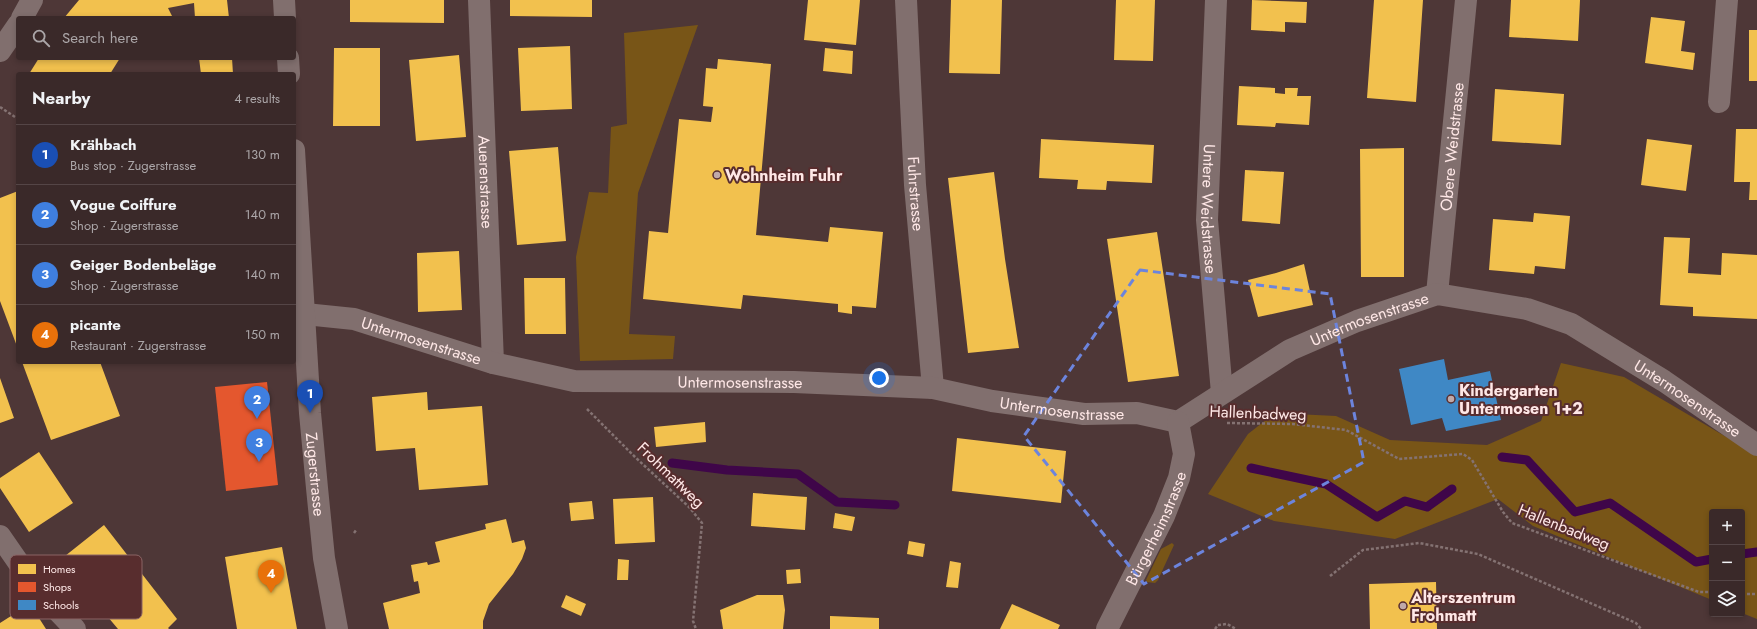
<!DOCTYPE html>
<html lang="en">
<head>
<meta charset="utf-8">
<style>
	:root { --surface:#3a2929; --page:#453535; --text:#f1f3f6; --muted:#aba6a8; --line:#544546; --accent:#8abfa5 }
	body { margin:0; font-family:Jost,sans-serif; background:var(--page); color:var(--text) }
	.controls { position:absolute; right:12px; bottom:12px; display:grid; overflow:hidden; border-radius:4px; box-shadow:0 2px 6px #0003 }
	.controls button { width:36px; height:36px; display:grid; place-items:center; padding:0; border:0; border-bottom:1px solid var(--line); background:var(--surface); color:var(--text); font:20px sans-serif }
	.you { position:absolute; left:879px; top:378px; width:14px; height:14px; margin:-10px; border:3px solid #fff; border-radius:50%; background:#1a73e8; box-shadow:0 0 0 6px #1a73e833 }
	.badge { display:grid; place-items:center; width:26px; height:26px; border-radius:50%; background:var(--accent); color:#fff; font-size:13px; font-weight:700 }
	.pin { position:absolute; translate:-50% -33px; filter:drop-shadow(0 1px 2px #0008) }
	.pin::after { content:''; position:absolute; top:21px; width:14px; height:12px; background:inherit; clip-path:polygon(0 0,100% 0,50% 100%) }
	.list { margin:0; padding:0; list-style:none }
	h2 { display:flex; justify-content:space-between; align-items:center; height:52px; margin:0; padding:0 16px; font-size:17px }
	h2 small { font-size:13px; font-weight:400; color:var(--muted) }
	.list li { display:grid; grid-template-columns:26px 1fr auto; gap:12px; align-items:center; box-sizing:border-box; height:60px; padding:0 16px; border-top:1px solid var(--line) }
	.list b { display:block; font-size:15px; white-space:nowrap }
	.list p { margin:0; font-size:13px; white-space:nowrap; color:var(--muted) }
	.list em { font-size:13px; font-style:normal; color:var(--muted) }
	.icon { flex:none; width:22px; height:22px; fill:none; stroke:currentColor; stroke-width:2; stroke-linecap:round; stroke-linejoin:round }
	.map { position:relative; flex:none; width:1757px; height:629px; overflow:hidden }
	.search { position:absolute; background:var(--surface); box-shadow:0 2px 6px #0003; left:16px; top:16px; width:280px; height:44px; display:flex; align-items:center; gap:10px; box-sizing:border-box; padding:0 14px; border-radius:4px; color:var(--muted); font-size:15px }
	.panel { position:absolute; background:var(--surface); box-shadow:0 2px 6px #0003; left:16px; top:72px; width:280px; height:292px; border-radius:4px }
	.map>svg:first-child { display:block }
</style>
</head>
<body>
<div class="map">
<svg width="1757" height="629" viewBox="0 0 1757 629">
	<rect width="100%" height="100%" fill="#4e3737"/>
	<path fill="#785517" d="M 698,25 L 638,193 L 629,334 L 675,336 L 673,359 L 580,361 L 576,257 L 589,192 L 608,193 L 611,127 L 627,124 L 624,33 Z
		M 1561,363 L 1624,377 L 1757,455 L 1757,619 L 1742,613 L 1742,512 L 1712,512 L 1712,600 L 1533,526 L 1498,499 L 1395,539 L 1274,521 L 1208,494 L 1248,434 L 1275,413 L 1336,416 L 1390,440 L 1487,445 L 1541,421 Z
		M 1172,543 L 1174,545 L 1158,580 L 1155,583 L 1147,582 L 1146,580 L 1161,549 Z"/>
	<path fill="#f2c14e" d="M 79,0 L 227,0 L 229,18 L 195,18 L 194,3 L 168,8 L 172,16 L 169,18 L 64,18 Z
		M 350,0 L 444,0 L 444,23 L 350,22 Z
		M 510,0 L 592,0 L 592,17 L 510,16 Z
		M 808,0 L 860,0 L 856,45 L 804,40 Z
		M 951,0 L 1002,0 L 1000,74 L 949,73 Z
		M 1116,0 L 1155,0 L 1153,61 L 1114,60 Z
		M 1252,0 L 1307,2 L 1306,23 L 1285,22 L 1285,32 L 1251,30 Z
		M 1374,0 L 1423,0 L 1416,102 L 1367,98 Z
		M 1511,0 L 1580,0 L 1578,41 L 1509,37 Z
		M 1651,17 L 1685,21 L 1681,51 L 1695,53 L 1693,70 L 1645,63 Z
		M 1749,30 L 1757,30 L 1757,81 L 1749,81 Z
		M 570,46 L 572,109 L 521,111 L 518,48 Z
		M 334,48 L 380,48 L 380,126 L 333,126 Z
		M 825,48 L 853,51 L 852,74 L 823,71 Z
		M 459,55 L 466,137 L 416,141 L 409,60 Z
		M 39,58 L 120,58 L 110,74 L 29,74 Z
		M 199,58 L 232,58 L 233,74 L 201,74 Z
		M 718,59 L 771,64 L 756,235 L 828,242 L 830,227 L 883,232 L 876,308 L 852,306 L 852,314 L 838,312 L 838,304 L 743,295 L 741,309 L 643,299 L 649,231 L 668,233 L 679,119 L 711,122 L 713,107 L 703,106 L 706,68 L 717,69 Z
		M 1239,86 L 1275,88 L 1275,93 L 1285,94 L 1285,88 L 1298,88 L 1297,96 L 1311,96 L 1309,125 L 1276,123 L 1275,127 L 1237,125 Z
		M 1495,89 L 1564,94 L 1561,145 L 1492,141 Z
		M 1736,129 L 1757,129 L 1757,200 L 1749,200 L 1750,182 L 1734,182 Z
		M 1041,139 L 1154,145 L 1152,183 L 1107,181 L 1106,190 L 1077,189 L 1078,180 L 1039,178 Z
		M 1647,139 L 1692,145 L 1686,191 L 1641,185 Z
		M 558,147 L 566,241 L 517,245 L 509,151 Z
		M 1404,148 L 1404,277 L 1361,277 L 1360,149 Z
		M 1245,170 L 1284,172 L 1280,224 L 1242,221 Z
		M 994,172 L 1005,259 L 1019,348 L 968,353 L 948,178 Z
		M 18,191 L 18,349 L 0,301 L 0,198 Z
		M 1534,213 L 1570,216 L 1565,269 L 1535,266 L 1534,274 L 1489,270 L 1493,219 L 1533,222 Z
		M 1157,232 L 1179,376 L 1128,382 L 1107,239 Z
		M 1664,237 L 1690,238 L 1688,273 L 1721,275 L 1722,253 L 1757,255 L 1757,319 L 1693,316 L 1693,307 L 1660,305 Z
		M 459,251 L 462,310 L 418,312 L 417,253 Z
		M 1304,264 L 1313,305 L 1258,317 L 1248,280 L 1276,273 Z
		M 524,278 L 565,278 L 566,334 L 525,334 Z
		M 22,362 L 100,362 L 120,416 L 51,440 Z
		M 0,378 L 14,418 L 0,423 Z
		M 427,392 L 428,410 L 482,406 L 488,485 L 419,490 L 415,448 L 376,451 L 372,397 Z
		M 705,422 L 706,442 L 656,447 L 654,427 Z
		M 957,438 L 1066,451 L 1061,503 L 952,491 Z
		M 39,452 L 73,503 L 29,532 L 0,488 L 0,478 Z
		M 753,493 L 807,497 L 805,530 L 751,526 Z
		M 653,497 L 655,542 L 615,544 L 613,499 Z
		M 592,501 L 594,519 L 571,521 L 569,503 Z
		M 835,513 L 855,517 L 852,531 L 833,528 Z
		M 506,519 L 512,543 L 524,540 L 526,548 L 522,559 L 513,574 L 489,604 L 483,621 L 483,629 L 389,629 L 383,603 L 420,593 L 418,581 L 414,582 L 411,565 L 427,562 L 428,565 L 440,562 L 435,542 L 486,529 L 485,524 Z
		M 104,525 L 177,619 L 168,628 L 169,629 L 118,629 L 60,560 Z
		M 909,541 L 925,544 L 923,557 L 907,554 Z
		M 282,547 L 297,629 L 237,629 L 225,557 Z
		M 618,559 L 629,560 L 628,580 L 617,580 Z
		M 950,561 L 961,563 L 958,588 L 946,587 Z
		M 800,569 L 801,583 L 787,584 L 786,570 Z
		M 1436,582 L 1437,629 L 1370,629 L 1369,584 Z
		M 566,595 L 586,604 L 581,616 L 561,607 Z
		M 757,595 L 783,595 L 785,610 L 783,629 L 723,629 L 720,610 Z
		M 30,604 L 46,629 L 0,629 L 0,623 Z
		M 1012,604 L 1060,625 L 1058,629 L 1000,629 Z
		M 830,616 L 879,618 L 879,629 L 830,629 Z"/>
	<path fill="#e4572e" d="M 267,382 L 278,485 L 226,491 L 215,387 Z"/>
	<path fill="#3f88c5" d="M 1444,359 L 1448,380 L 1490,371 L 1501,420 L 1446,431 L 1442,418 L 1411,425 L 1399,369 Z"/>
	<g fill="none" stroke-linecap="round" stroke-linejoin="round">
		<path stroke="#3f0649" stroke-width="9" d="M 1502,457 L 1527,460 L 1575,512 L 1610,503 L 1696,562 L 1712,559
			M 672,463 L 727,470 L 798,474 L 837,502 L 895,505
			M 1251,468 L 1326,484 L 1377,517 L 1405,501 L 1427,507 L 1452,489
			M 1742,554 L 1757,552"/>
		<path stroke="#847272" stroke-width="2.5" stroke-dasharray="3 2" stroke-linecap="butt" d="M 0,107 L 18,119
			M 587,409 L 635,457 L 689,507 L 702,523 L 693,621 L 696,629
			M 1227,423 L 1293,424 L 1346,430 L 1399,459 L 1463,454 L 1472,460 L 1503,512 L 1512,523 L 1699,592 L 1712,592
			M 354,533 L 357,529
			M 1330,576 L 1363,550 L 1419,543 L 1478,554 L 1636,623 L 1641,629
			M 1742,594 L 1757,594
			M 1215,629 L 1218,625 L 1227,624 L 1236,629"/>
		<g stroke="#816f6e" stroke-width="22">
			<path id="s1" d="M 479,0 L 493,363"/>
			<path id="s2" d="M 906,0 L 915,185 L 933,388"/>
			<path id="s3" d="M 1216,0 L 1207,220 L 1222,393"/>
			<path d="M 22,18 L 32,0"/>
			<path d="M 0,51 L 18,25"/>
			<path d="M 1719,102 L 1727,0"/>
			<path id="s4" d="M 1437,294 L 1466,0"/>
			<path id="s5" d="M 305,314 L 354,319 L 493,363 L 574,381 L 794,382 L 933,388 L 992,401 L 1084,414 L 1137,413 L 1178,422 L 1290,350 L 1357,321 L 1437,294 L 1527,309 L 1571,324 L 1664,381 L 1757,445"/>
			<path d="M 0,536 L 36,588 L 75,629"/>
			<path id="s6" d="M 1107,629 L 1164,516 L 1179,478 L 1184,454 L 1178,422"/>
		</g>
		<g stroke="#816f6e" stroke-width="22">
			<path d="M 284,0 L 285,18"/>
			<path d="M 288,58 L 289,74"/>
			<path id="s7" d="M 294,150 L 310,413 L 317,488 L 324,558 L 337,629"/>
		</g>
	</g>
	<path fill="none" stroke="#6c84dd" stroke-width="3" stroke-dasharray="8 5" stroke-linejoin="round" d="M 1140,270 L 1330,294 L 1364,462 L 1144,584 L 1024,436 Z"/>
	<g fill="#c0a9a9" stroke="#582d2e" stroke-width="1.5">
		<circle cx="717" cy="175" r="4"/>
		<circle cx="1451" cy="399" r="4"/>
		<circle cx="1403" cy="606" r="4"/>
	</g>
	<g text-anchor="middle" dominant-baseline="central" stroke-width="4" stroke-linejoin="round" paint-order="stroke">
		<g font-size="16" fill="#fee7e6" stroke="#582d2e">
			<text stroke="none"><textPath href="#s4" startOffset="148">Obere Weidstrasse</textPath></text>
			<text stroke="none"><textPath href="#s1" startOffset="182">Auerenstrasse</textPath></text>
			<text stroke="none"><textPath href="#s2" startOffset="194">Fuhrstrasse</textPath></text>
			<text stroke="none"><textPath href="#s3" startOffset="209">Untere Weidstrasse</textPath></text>
			<text stroke="none"><textPath href="#s5" startOffset="1104">Untermosenstrasse</textPath></text>
			<text stroke="none"><textPath href="#s5" startOffset="120">Untermosenstrasse</textPath></text>
			<text stroke="none"><textPath href="#s5" startOffset="444">Untermosenstrasse</textPath></text>
			<text stroke="none"><textPath href="#s5" startOffset="1452">Untermosenstrasse</textPath></text>
			<text stroke="none"><textPath href="#s5" startOffset="768">Untermosenstrasse</textPath></text>
			<text transform="translate(1258 413) rotate(2)">Hallenbadweg</text>
			<text stroke="none"><textPath href="#s7" startOffset="325">Zugerstrasse</textPath></text>
			<text transform="translate(671 475) rotate(44)">Frohmattweg</text>
			<text transform="translate(1564 527) rotate(22)">Hallenbadweg</text>
			<text stroke="none"><textPath href="#s6" startOffset="112">Bürgerheimstrasse</textPath></text>
		</g>
		<g font-size="16" font-weight="bold" fill="#fee7e6" stroke="#582d2e" text-anchor="start">
			<text x="725" y="175">Wohnheim Fuhr</text>
			<text x="1459" y="390">Kindergarten<tspan x="1459" dy="18">Untermosen 1+2</tspan></text>
			<text x="1411" y="597">Alterszentrum<tspan x="1411" dy="18">Frohmatt</tspan></text>
		</g>
	</g>
	<rect x="10" y="555" width="132" height="64" rx="6" fill="#582d2e" stroke="#8a6565" stroke-width="1"/>
	<rect x="18" y="564" width="18" height="10" fill="#f2c14e"/>
	<rect x="18" y="582" width="18" height="10" fill="#e4572e"/>
	<rect x="18" y="600" width="18" height="10" fill="#3f88c5"/>
	<g font-size="11" fill="#fee7e6">
		<text x="43" y="573">Homes</text>
		<text x="43" y="591">Shops</text>
		<text x="43" y="609">Schools</text>
	</g>
</svg>
<div class="controls">
<button>+</button>
<button>−</button>
<button><svg class="icon" aria-label="layers" viewBox="0 0 24 24"><path d="M12 4l9 5-9 5-9-5zM3 14l9 5 9-5"/></svg></button>
</div>
<div class="you"></div>
<div class="pin badge" style="left:310px;top:413px;background:#1a4fb4">1</div>
<div class="pin badge" style="left:257px;top:419px;background:#3f7fe0">2</div>
<div class="pin badge" style="left:259px;top:462px;background:#3f7fe0">3</div>
<div class="pin badge" style="left:271px;top:593px;background:#e8710a">4</div>
<div class="search"><svg class="icon" aria-label="search" viewBox="0 0 24 24"><circle cx="10" cy="10" r="6"/><path d="M15 15l6 6"/></svg>Search here</div>
<section class="panel">
<h2>Nearby<small>4 results</small></h2>
<ul class="list">
<li><span class="badge" style="background:#1a4fb4">1</span><div><b>Krähbach</b><p>Bus stop · Zugerstrasse</p></div><em>130 m</em></li>
<li><span class="badge" style="background:#3f7fe0">2</span><div><b>Vogue Coiffure</b><p>Shop · Zugerstrasse</p></div><em>140 m</em></li>
<li><span class="badge" style="background:#3f7fe0">3</span><div><b>Geiger Bodenbeläge</b><p>Shop · Zugerstrasse</p></div><em>140 m</em></li>
<li><span class="badge" style="background:#e8710a">4</span><div><b>picante</b><p>Restaurant · Zugerstrasse</p></div><em>150 m</em></li>
</ul>
</section>
</div>
</body>
</html>
